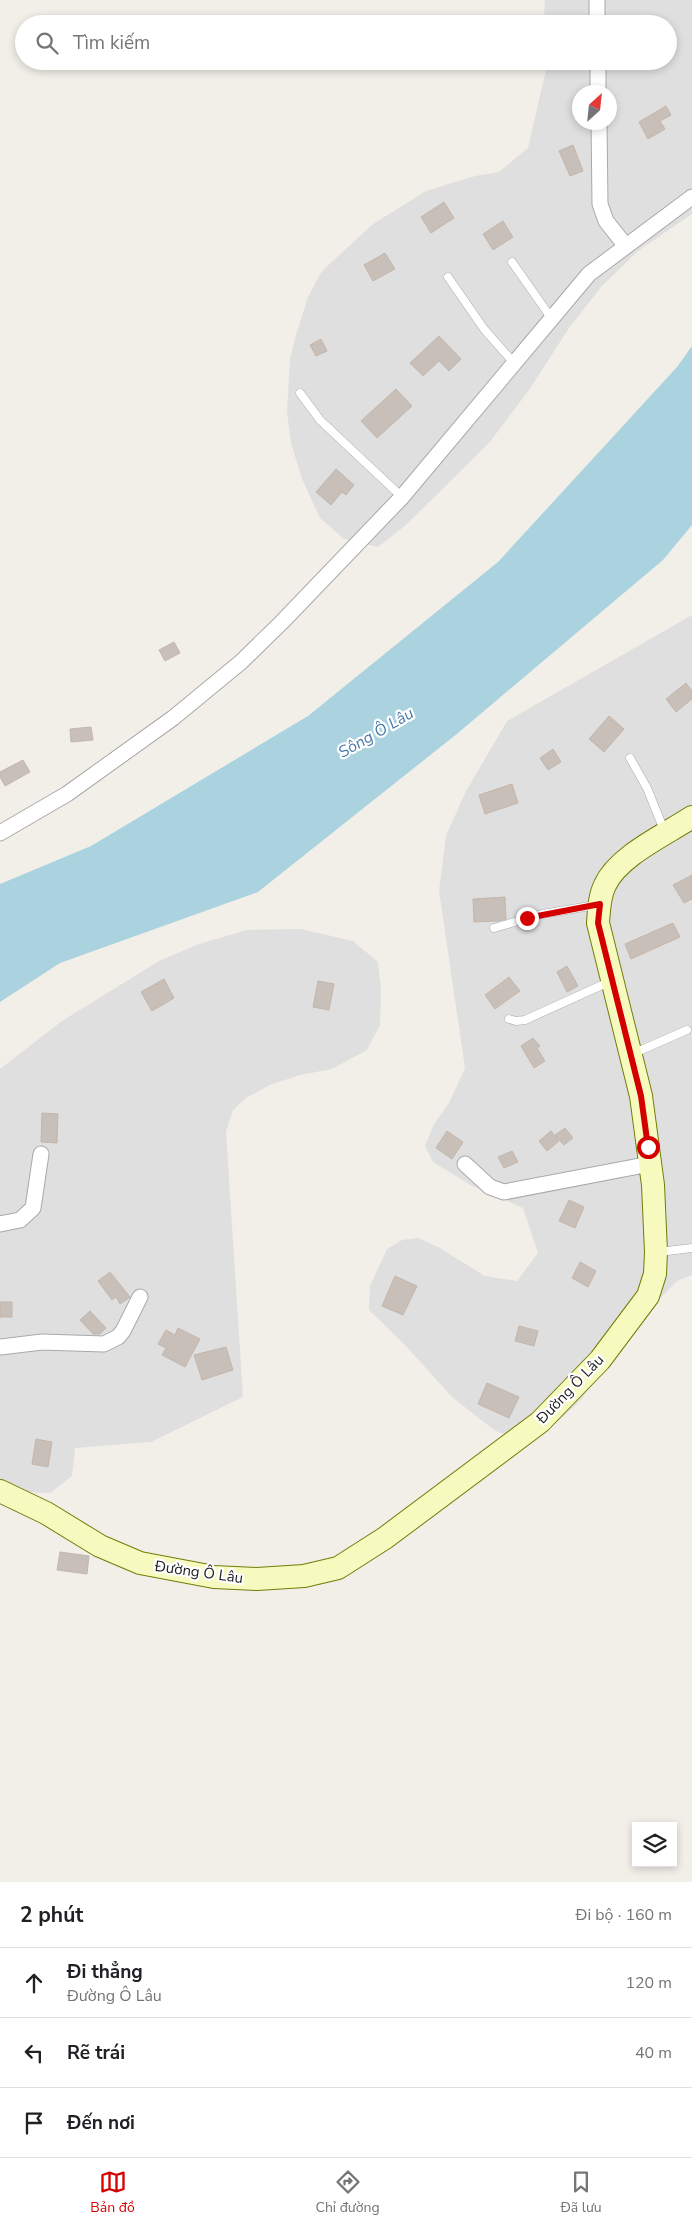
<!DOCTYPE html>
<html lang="vi">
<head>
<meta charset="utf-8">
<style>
	:root { --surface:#fff; --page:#f2f2f2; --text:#202124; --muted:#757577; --line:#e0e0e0; --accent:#d40000 }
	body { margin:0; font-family:"Nunito Sans",sans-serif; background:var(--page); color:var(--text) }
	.controls { position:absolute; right:15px; bottom:15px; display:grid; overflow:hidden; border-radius:0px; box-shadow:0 2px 8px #0003 }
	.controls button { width:45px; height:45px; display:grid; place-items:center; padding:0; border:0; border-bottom:1px solid var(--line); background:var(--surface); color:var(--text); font:25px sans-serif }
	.compass { position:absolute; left:572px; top:85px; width:45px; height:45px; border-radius:50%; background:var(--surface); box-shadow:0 2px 8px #0003; rotate:27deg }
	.stop { position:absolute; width:15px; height:15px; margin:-11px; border:4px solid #d40000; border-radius:50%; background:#fff }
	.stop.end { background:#d40000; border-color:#fff; box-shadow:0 1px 5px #0008 }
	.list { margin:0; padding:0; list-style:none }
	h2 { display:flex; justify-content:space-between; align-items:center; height:65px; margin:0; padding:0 20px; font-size:21px }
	h2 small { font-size:16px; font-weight:400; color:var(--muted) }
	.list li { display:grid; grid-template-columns:32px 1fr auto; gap:15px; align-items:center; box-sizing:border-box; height:70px; padding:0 20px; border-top:1px solid var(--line) }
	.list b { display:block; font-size:19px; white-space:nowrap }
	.list p { margin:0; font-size:16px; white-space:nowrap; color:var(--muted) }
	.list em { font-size:16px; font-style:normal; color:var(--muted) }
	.icon { flex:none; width:28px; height:28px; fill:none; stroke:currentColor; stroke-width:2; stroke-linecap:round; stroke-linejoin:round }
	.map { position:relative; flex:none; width:692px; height:1882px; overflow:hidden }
	.search { position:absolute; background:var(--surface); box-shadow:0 2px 8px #0003; left:15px; right:15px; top:15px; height:55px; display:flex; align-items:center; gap:12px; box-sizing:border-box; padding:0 18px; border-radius:28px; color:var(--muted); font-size:19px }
	.sheet { height:275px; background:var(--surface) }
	nav { display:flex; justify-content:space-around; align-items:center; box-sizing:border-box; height:70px; border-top:1px solid var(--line); background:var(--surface); font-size:14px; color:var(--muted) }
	nav a { display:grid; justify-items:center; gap:2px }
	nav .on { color:var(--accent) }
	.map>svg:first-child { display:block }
</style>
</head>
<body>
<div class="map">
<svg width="692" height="1882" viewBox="0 0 692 1882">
	<rect width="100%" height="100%" fill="#f2efe9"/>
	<path fill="#e0dfdf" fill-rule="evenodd" d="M 545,0 L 692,0 L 692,214 L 638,251 L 602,286 L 569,328 L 529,390 L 489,443 L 406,525 L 378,547 L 344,539 L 320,518 L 302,479 L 291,443 L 287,412 L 290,359 L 296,335 L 308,297 L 322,271 L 373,224 L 426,191 L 475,176 L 499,172 L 528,148 L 548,61 L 668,61 L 668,24 L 546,24 L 544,15 ZM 580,92 L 610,92 L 610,122 L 580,122 Z
		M 692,615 L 692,1275 L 677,1281 L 630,1329 L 581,1400 L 556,1423 L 520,1440 L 494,1430 L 452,1397 L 406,1346 L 369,1310 L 370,1286 L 387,1249 L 402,1240 L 418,1238 L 438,1247 L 485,1276 L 517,1281 L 538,1253 L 523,1208 L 472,1186 L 433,1162 L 425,1146 L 434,1124 L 449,1103 L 465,1068 L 439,891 L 446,836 L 466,791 L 507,721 Z
		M 301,929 L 353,941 L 378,962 L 381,989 L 380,1025 L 367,1050 L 332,1069 L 300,1075 L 270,1085 L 246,1098 L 233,1110 L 226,1132 L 243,1397 L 151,1442 L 75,1448 L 72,1476 L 50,1493 L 0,1491 L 0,1069 L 62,1021 L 159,961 L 199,944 L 247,930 Z"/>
	<path fill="#aad3df" d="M 692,346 L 692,525 L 663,560 L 458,733 L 258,892 L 60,963 L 0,1002 L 0,884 L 91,846 L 308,716 L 498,562 L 677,367 Z"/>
	<path fill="#c7bfb8" stroke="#c4b6ab" d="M 666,106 L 671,115 L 660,121 L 665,129 L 648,139 L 639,122 Z
		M 573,145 L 583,171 L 570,176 L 559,151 Z
		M 444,202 L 454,218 L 431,233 L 421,217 Z
		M 503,221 L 513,237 L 493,250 L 483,234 Z
		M 385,253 L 395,269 L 373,281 L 364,265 Z
		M 439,336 L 461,359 L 449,371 L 439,361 L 423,376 L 410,363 Z
		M 321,339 L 327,351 L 316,356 L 310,345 Z
		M 396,389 L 412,406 L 377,438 L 361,421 Z
		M 336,469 L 354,485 L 346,495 L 342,492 L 331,505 L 316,492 Z
		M 174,642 L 180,653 L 165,661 L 159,650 Z
		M 686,683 L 692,691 L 692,699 L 676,712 L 666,699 Z
		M 609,716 L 624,729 L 604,752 L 589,739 Z
		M 91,727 L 93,740 L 71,742 L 70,729 Z
		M 553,749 L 561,762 L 548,770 L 540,758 Z
		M 23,760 L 30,772 L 5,786 L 0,777 L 0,772 Z
		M 512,784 L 518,803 L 485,814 L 479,795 Z
		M 692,875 L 692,899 L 684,903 L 673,885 Z
		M 505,897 L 506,919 L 498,921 L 474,922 L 473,899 Z
		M 673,923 L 680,937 L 631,959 L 625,944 Z
		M 567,966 L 578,986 L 567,992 L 557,972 Z
		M 509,977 L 520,991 L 495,1009 L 485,995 Z
		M 164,979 L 174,998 L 152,1011 L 141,992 Z
		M 318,981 L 334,984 L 329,1010 L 313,1007 Z
		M 533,1038 L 540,1046 L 537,1048 L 545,1061 L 534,1068 L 521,1046 Z
		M 42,1113 L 58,1114 L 57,1143 L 41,1142 Z
		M 565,1128 L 573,1138 L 564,1145 L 555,1135 Z
		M 447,1131 L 463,1142 L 452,1159 L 436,1148 Z
		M 551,1131 L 559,1141 L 547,1151 L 539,1141 Z
		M 512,1151 L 518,1162 L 504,1168 L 498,1157 Z
		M 569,1200 L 584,1207 L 575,1228 L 559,1221 Z
		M 580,1262 L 596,1271 L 588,1287 L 572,1278 Z
		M 110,1272 L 130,1297 L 120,1304 L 116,1297 L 112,1300 L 98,1281 Z
		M 395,1276 L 417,1286 L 403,1315 L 382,1306 Z
		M 0,1302 L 12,1302 L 12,1317 L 0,1317 Z
		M 90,1311 L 106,1328 L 100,1334 L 93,1334 L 80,1320 Z
		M 519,1326 L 538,1331 L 534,1346 L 515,1341 Z
		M 178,1328 L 200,1339 L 185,1367 L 162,1355 L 166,1348 L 158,1344 L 166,1330 L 175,1335 Z
		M 226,1347 L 233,1370 L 202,1380 L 194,1355 Z
		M 487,1383 L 519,1397 L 509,1418 L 478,1404 Z
		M 36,1439 L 52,1442 L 48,1467 L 32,1464 Z
		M 60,1552 L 89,1556 L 87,1574 L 57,1570 Z"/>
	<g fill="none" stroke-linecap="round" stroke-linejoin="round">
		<defs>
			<path id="service" d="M 512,262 L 552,319
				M 448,277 L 484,329 L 514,363
				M 300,393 L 320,420 L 402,497
				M 630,758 L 647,788 L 664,830
				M 494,928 L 542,914 L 596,905
				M 509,1019 L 516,1021 L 525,1020 L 611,981
				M 632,1054 L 687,1030
				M 659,1252 L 692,1248"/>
			<path id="minor" d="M 597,0 L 597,24
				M 598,61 L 598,92
				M 599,122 L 600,204 L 606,221 L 625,245
				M 0,833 L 67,794 L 173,718 L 241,662 L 282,622 L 402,497 L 589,274 L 692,197
				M 465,1164 L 490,1187 L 504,1192 L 650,1164
				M 0,1224 L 20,1220 L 33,1208 L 41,1154
				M 0,1347 L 42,1342 L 104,1344 L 118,1337 L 123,1331 L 140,1297"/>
			<path id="secondary" d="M 0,1491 L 46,1513 L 100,1546 L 140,1563 L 214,1577 L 257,1579 L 304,1576 L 338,1568 L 385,1538 L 540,1422 L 600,1360 L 648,1296 L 655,1274 L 656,1252 L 653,1185 L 641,1096 L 598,923 C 599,911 599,897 605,885 C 618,856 665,835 692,817"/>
		</defs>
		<use href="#service" stroke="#a9a9a9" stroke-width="9"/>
		<use href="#minor" stroke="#a9a9a9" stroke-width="17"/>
		<use href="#secondary" stroke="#707d05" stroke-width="24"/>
		<use href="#service" stroke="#fff" stroke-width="8"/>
		<use href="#minor" stroke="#fff" stroke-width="15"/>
		<use href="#secondary" stroke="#f7fabf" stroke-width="22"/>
	</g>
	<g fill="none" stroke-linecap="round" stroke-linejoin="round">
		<path stroke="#d40000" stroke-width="6" d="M 527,918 L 600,904 L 598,923 L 641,1096 L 648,1147"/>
	</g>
	<g text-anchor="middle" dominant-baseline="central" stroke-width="4.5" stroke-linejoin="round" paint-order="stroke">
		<g font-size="15" fill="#222" stroke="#fff">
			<text transform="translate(570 1389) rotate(-46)">Đường Ô Lâu</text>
			<text transform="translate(199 1572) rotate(8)">Đường Ô Lâu</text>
		</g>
		<g font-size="16" font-style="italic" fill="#4a7aab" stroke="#fff">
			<text transform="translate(376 733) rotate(-30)">Sông Ô Lâu</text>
		</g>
	</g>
</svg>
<div class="controls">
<button><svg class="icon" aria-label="layers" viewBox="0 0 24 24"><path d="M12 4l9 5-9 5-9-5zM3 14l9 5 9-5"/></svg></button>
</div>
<svg class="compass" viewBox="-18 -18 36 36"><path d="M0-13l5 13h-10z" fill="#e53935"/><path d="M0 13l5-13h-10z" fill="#757577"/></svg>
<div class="stop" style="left:648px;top:1147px"></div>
<div class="stop end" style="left:527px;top:918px"></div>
<div class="search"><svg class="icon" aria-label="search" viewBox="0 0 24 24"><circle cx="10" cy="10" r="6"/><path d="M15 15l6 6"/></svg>Tìm kiếm</div>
</div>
<section class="sheet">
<h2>2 phút<small>Đi bộ · 160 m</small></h2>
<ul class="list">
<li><svg class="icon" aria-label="ahead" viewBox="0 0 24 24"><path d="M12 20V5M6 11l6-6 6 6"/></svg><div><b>Đi thẳng</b><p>Đường Ô Lâu</p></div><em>120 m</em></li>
<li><svg class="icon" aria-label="left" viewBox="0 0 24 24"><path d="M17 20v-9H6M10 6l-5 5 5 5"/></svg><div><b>Rẽ trái</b></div><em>40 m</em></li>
<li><svg class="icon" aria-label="arrive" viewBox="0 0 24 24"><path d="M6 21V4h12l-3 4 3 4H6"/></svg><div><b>Đến nơi</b></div></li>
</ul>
</section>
<nav>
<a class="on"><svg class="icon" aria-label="map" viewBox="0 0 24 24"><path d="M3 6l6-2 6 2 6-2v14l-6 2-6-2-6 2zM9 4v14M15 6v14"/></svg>Bản đồ</a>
<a><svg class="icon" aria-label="directions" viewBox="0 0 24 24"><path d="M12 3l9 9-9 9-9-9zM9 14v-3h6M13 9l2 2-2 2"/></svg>Chỉ đường</a>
<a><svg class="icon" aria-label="saved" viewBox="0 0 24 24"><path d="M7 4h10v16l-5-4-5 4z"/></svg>Đã lưu</a>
</nav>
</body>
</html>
